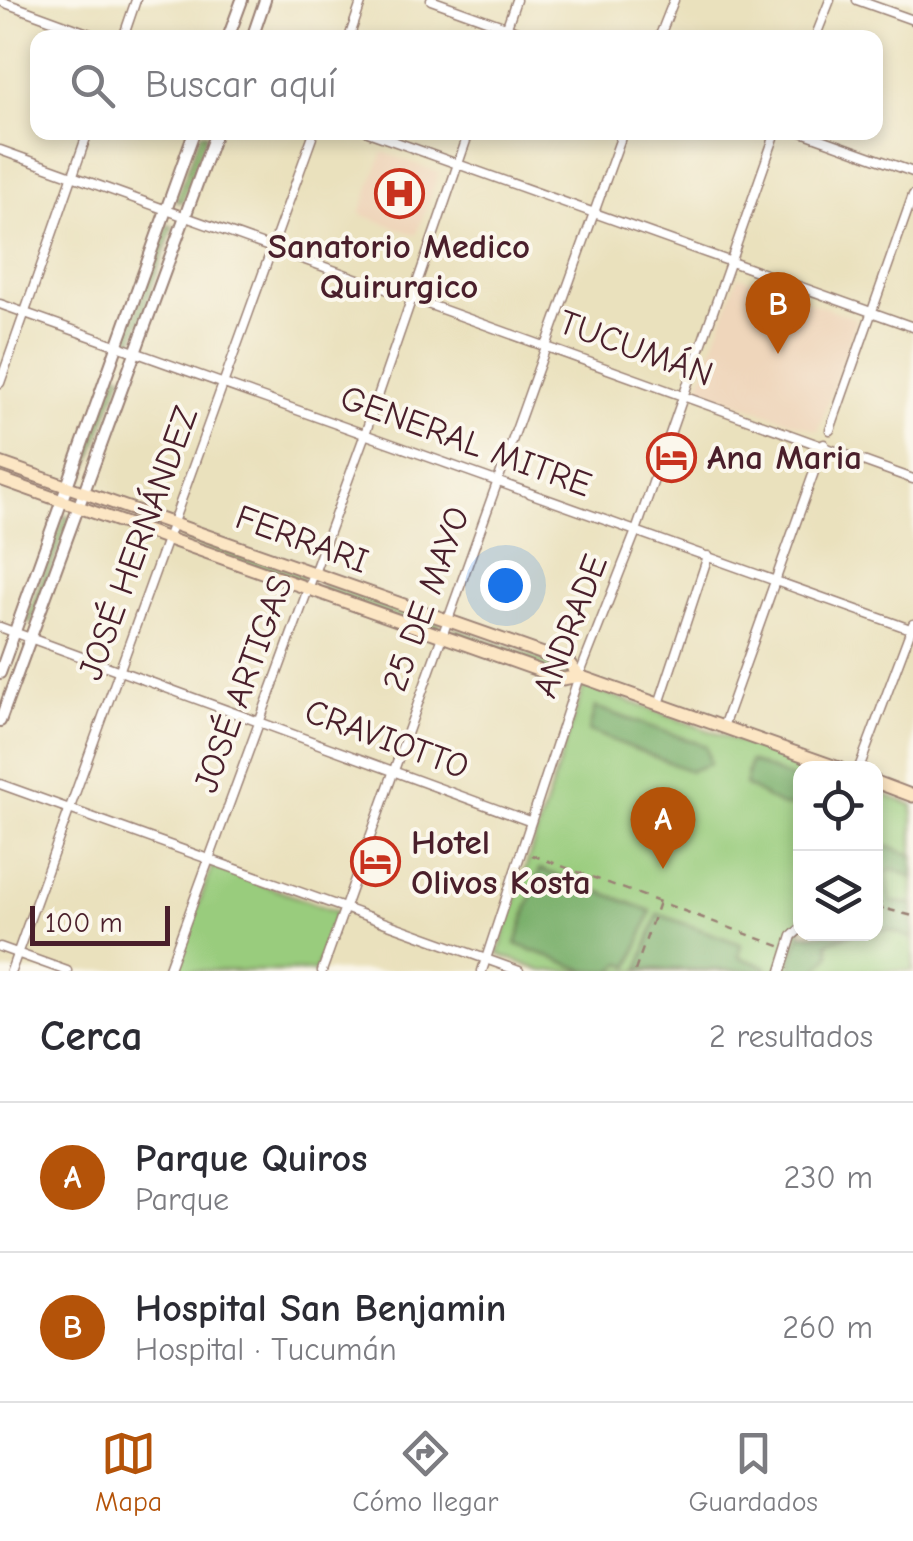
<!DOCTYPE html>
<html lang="es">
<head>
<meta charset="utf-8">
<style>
	:root { --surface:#fff; --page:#f2f2f3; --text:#2b2b33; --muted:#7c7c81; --line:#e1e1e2; --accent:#b45309 }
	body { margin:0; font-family:"Comic Neue",sans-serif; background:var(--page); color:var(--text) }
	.controls { position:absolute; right:30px; bottom:30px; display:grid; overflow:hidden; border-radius:20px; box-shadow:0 5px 15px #0003 }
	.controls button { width:90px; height:90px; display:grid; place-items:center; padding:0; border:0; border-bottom:2px solid var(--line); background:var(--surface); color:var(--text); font:50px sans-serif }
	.scale { position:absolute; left:30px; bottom:25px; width:140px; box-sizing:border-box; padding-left:10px; border:5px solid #4a1f2b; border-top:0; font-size:28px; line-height:35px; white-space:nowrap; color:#4a1f2b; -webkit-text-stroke:8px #fbf7ec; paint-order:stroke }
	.you { position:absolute; left:505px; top:585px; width:35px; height:35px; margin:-25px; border:8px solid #fff; border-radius:50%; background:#1a73e8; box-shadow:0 0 0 15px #1a73e833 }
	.badge { display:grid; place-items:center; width:65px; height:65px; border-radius:50%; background:var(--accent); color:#fff; font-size:32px; font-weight:700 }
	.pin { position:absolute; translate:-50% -82px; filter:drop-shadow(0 2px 5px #0008) }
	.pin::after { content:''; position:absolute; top:52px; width:35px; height:30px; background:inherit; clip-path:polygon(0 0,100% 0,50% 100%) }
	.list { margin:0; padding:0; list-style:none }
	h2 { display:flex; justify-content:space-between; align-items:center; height:130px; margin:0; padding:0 40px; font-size:42px }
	h2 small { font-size:32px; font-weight:400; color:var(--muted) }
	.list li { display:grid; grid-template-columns:65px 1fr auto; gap:30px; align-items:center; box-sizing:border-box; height:150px; padding:0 40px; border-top:2px solid var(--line) }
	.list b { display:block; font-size:38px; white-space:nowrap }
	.list p { margin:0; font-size:32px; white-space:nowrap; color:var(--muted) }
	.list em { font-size:32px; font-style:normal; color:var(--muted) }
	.icon { flex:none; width:55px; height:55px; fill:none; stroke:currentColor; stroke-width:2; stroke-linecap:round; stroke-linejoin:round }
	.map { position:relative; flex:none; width:913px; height:971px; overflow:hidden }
	.search { position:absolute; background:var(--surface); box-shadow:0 5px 15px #0003; left:30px; right:30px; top:30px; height:110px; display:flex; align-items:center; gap:25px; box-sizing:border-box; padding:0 35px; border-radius:20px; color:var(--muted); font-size:38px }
	.sheet { height:430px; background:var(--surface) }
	nav { display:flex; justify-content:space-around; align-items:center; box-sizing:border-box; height:140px; border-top:2px solid var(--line); background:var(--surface); font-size:28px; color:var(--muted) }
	nav a { display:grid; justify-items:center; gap:5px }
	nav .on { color:var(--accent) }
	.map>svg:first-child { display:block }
</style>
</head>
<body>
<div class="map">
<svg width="913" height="971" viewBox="0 0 913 971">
	<rect width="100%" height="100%" fill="#fbf7ec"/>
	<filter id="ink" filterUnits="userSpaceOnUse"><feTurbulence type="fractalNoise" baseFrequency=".01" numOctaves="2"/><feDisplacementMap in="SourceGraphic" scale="20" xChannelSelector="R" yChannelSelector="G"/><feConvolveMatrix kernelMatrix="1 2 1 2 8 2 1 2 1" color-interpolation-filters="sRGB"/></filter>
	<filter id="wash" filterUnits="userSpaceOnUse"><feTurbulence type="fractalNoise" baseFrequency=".0048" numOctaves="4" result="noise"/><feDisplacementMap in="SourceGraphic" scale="40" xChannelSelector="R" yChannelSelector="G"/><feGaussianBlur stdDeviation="2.25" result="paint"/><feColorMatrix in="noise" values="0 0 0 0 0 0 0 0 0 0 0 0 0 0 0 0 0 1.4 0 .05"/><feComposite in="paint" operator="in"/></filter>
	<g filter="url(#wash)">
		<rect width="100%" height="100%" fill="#eae1bd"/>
		<path fill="#efd6bb" d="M 383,152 L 439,173 L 416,235 L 360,214 Z
			M 738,276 L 857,319 L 818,431 L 698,389 Z"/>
		<path fill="#99cc7d" stroke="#727654" stroke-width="2.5" d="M 201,133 L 207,133 L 182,202 L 176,201 Z
			M 168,225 L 173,227 L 133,340 L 128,338 Z
			M 117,373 L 122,375 L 83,479 L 78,478 Z
			M 65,515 L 70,517 L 31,623 L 26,621 Z
			M 186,533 L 304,575 L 302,582 L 184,540 Z
			M 322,583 L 440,624 L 438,631 L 320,590 Z
			M 456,629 L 573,671 L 571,678 L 453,636 Z
			M 584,685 L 812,768 L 800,768 L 800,934 L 876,934 L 876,792 L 913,805 L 913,971 L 542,971 L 498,954 Z
			M 212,866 L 337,912 L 316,971 L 175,971 Z"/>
		<path fill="#7ab06c" stroke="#62684c" stroke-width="2.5" d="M 595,707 L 706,746 L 710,764 L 690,771 L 589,731 Z
			M 750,761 L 800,782 L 800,806 L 782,806 L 745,785 Z
			M 876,843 L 913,855 L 913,878 L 894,869 L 886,872 L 891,902 L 913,904 L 913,939 L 888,929 L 876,931 Z
			M 540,869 L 651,911 L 630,967 L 622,963 L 612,971 L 587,971 L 516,944 Z
			M 658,914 L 741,944 L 739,957 L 767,967 L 766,971 L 639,969 Z
			M 801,934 L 853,934 L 828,942 L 830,955 L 816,971 L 793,971 L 791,959 Z"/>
	</g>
	<g filter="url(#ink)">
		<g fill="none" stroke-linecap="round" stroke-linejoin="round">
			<defs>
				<path id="minor" d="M 431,0 L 536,38
					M 857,0 L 913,20
					M 0,1 L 101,38
					M 123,38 L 136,0
					M 349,38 L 362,0
					M 503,38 L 516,0
					M 659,38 L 674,0
					M 815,38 L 830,0
					M 368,132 L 913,327
					M 802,132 L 913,172
					M 0,150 L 913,479
					M 0,304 L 913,630
					M 0,383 L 88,132
					M 830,430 L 913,195
					M 0,627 L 529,821
					M 659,704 L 708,556
					M 723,727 L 824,444
					M 859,768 L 913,624
					M 0,784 L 519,971
					M 0,947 L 67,971
					M 11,971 L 314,132
					M 168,971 L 365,434 L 469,132
					M 322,971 L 623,132
					M 482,971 L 579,676 L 636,531 L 776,132
					M 781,971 L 792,936 L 800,929"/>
				<path id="tertiary" d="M 228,38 L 242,0
					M 252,38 L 265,0
					M 0,673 L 194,132
					M 0,721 L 216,132"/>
				<path id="secondary" d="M 0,463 L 569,663 L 579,676
					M 0,479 L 563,679 L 579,676 L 839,768
					M 876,782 L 913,796"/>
			</defs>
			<use href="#minor" stroke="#9a8074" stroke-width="11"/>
			<use href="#tertiary" stroke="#9a8074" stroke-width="14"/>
			<use href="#secondary" stroke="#9a8074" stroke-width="15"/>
			<path stroke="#9a8074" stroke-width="2.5" stroke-dasharray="8 8" stroke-linecap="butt" d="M 532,855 L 782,947
				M 876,899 L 886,909 L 913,916
				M 876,909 L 885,909
				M 635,971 L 659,902"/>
			<use href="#minor" stroke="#fff" stroke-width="8"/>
			<use href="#tertiary" stroke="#fff" stroke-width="10"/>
			<use href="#secondary" stroke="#fce6c4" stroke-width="11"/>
		</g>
	</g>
	<defs>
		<symbol id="hospital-ring" viewBox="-11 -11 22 22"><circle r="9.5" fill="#fbf7ec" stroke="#c8321e" stroke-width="1.5"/><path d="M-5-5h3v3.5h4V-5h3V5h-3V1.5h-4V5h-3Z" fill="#c8321e"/></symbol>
		<symbol id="hotel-ring" viewBox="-11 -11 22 22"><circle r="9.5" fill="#fbf7ec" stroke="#c8321e" stroke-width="1.5"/><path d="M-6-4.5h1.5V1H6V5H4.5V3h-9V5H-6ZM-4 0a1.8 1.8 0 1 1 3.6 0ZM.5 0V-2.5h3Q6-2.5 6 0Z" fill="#c8321e"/></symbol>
	</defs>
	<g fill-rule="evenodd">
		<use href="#hospital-ring" x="372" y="166" width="55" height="55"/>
		<use href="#hotel-ring" x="644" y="430" width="55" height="55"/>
		<use href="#hotel-ring" x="348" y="834" width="55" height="55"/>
	</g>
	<g text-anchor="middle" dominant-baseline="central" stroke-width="8" stroke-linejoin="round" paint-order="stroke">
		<g font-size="35" font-weight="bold" fill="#4a1f2b" stroke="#fbf7ec" text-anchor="start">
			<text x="399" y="246" text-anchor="middle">Sanatorio Medico<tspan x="399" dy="40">Quirurgico</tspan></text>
			<text x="707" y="457">Ana Maria</text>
			<text x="411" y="842">Hotel<tspan x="411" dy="40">Olivos Kosta</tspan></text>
		</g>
		<g font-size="35" fill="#4a1f2b" stroke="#fbf7ec">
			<text transform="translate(636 348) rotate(20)">TUCUMÁN</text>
			<text transform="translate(466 441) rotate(20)">GENERAL MITRE</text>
			<text transform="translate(302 539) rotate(20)">FERRARI</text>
			<text transform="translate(138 543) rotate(-70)">JOSÉ HERNÁNDEZ</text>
			<text transform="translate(426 599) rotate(-70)">25 DE MAYO</text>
			<text transform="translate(570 626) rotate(-69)">ANDRADE</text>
			<text transform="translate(243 684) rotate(-70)">JOSÉ ARTIGAS</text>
			<text transform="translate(387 739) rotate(20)">CRAVIOTTO</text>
		</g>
	</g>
</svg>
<div class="controls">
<button><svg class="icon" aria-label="locate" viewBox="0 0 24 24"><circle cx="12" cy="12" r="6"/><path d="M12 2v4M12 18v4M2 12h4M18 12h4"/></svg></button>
<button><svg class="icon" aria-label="layers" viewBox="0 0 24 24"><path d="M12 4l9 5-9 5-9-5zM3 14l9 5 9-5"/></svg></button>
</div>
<div class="scale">100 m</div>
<div class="you"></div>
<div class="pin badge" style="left:663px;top:869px">A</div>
<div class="pin badge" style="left:778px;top:354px">B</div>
<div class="search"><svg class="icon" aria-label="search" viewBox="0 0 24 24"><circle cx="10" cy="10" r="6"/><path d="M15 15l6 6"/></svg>Buscar aquí</div>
</div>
<section class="sheet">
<h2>Cerca<small>2 resultados</small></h2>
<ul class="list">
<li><span class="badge">A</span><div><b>Parque Quiros</b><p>Parque</p></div><em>230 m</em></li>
<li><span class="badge">B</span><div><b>Hospital San Benjamin</b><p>Hospital · Tucumán</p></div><em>260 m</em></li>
</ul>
</section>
<nav>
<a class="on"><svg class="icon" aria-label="map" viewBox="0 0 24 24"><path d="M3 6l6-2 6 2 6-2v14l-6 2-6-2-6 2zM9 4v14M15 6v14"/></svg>Mapa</a>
<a><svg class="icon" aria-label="directions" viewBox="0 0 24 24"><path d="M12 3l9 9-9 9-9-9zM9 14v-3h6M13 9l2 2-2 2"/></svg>Cómo llegar</a>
<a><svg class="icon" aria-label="saved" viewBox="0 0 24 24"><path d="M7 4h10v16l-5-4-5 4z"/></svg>Guardados</a>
</nav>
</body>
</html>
